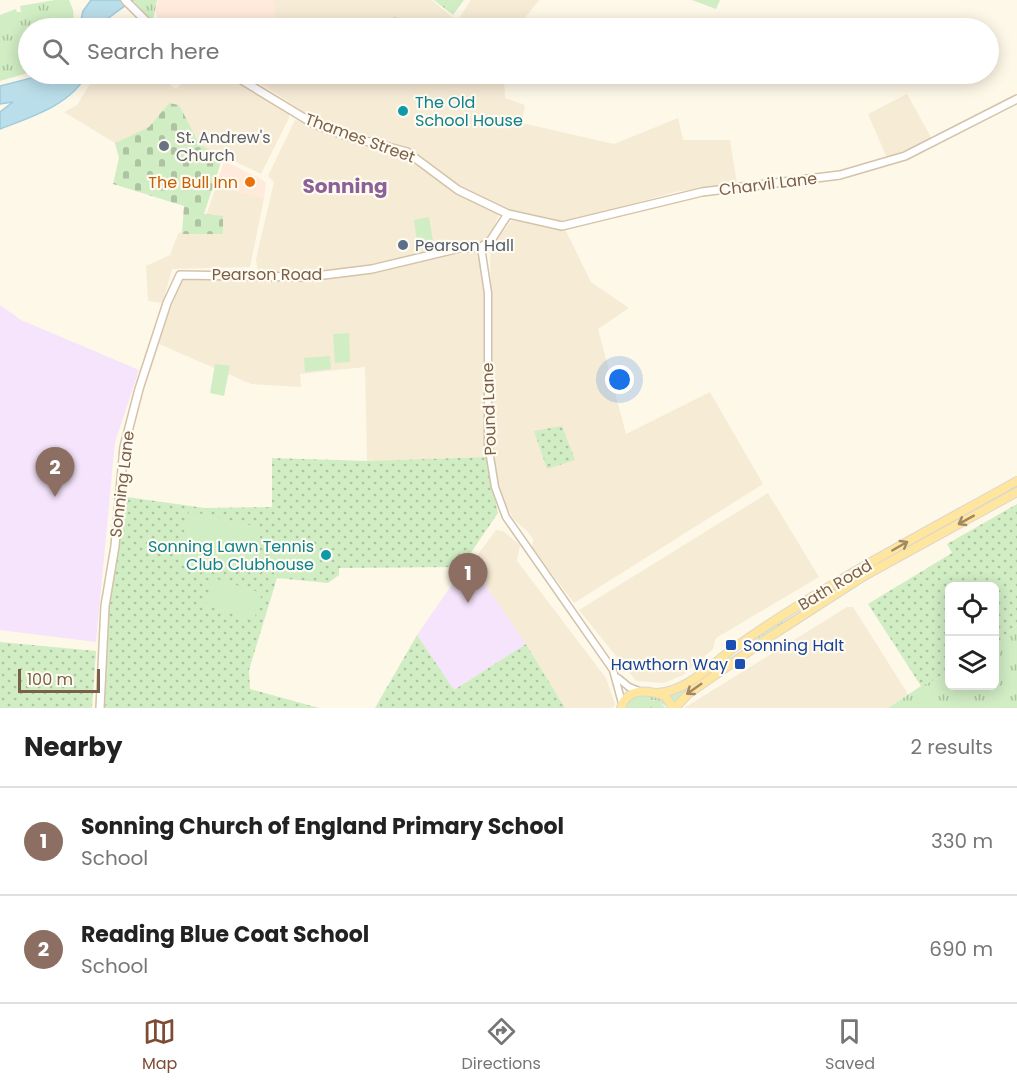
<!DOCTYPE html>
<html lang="en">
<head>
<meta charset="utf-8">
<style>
	:root { --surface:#fff; --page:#f2f2f2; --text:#222; --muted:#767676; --line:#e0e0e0; --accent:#7f4b32 }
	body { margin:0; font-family:Poppins,sans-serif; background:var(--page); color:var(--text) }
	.controls { position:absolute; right:18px; bottom:18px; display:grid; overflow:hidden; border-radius:9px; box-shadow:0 3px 15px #0003 }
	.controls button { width:54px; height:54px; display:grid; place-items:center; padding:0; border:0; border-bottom:2px solid var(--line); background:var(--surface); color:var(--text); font:30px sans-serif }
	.scale { position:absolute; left:18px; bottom:15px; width:82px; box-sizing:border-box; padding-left:6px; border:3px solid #7b6049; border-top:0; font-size:16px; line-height:21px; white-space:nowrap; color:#7b6049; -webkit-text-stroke:4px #fffbf0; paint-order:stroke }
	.you { position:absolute; left:620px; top:380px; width:21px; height:21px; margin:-15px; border:4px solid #fff; border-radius:50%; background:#1a73e8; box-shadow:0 0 0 9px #1a73e833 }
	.badge { display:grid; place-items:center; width:39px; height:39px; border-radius:50%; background:var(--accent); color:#fff; font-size:20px; font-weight:700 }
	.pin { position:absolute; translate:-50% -50px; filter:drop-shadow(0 2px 3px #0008) }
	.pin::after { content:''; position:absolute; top:32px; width:21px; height:18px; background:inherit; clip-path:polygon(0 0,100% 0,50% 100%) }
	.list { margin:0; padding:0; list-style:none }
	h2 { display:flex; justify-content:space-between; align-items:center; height:78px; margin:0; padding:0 24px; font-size:26px }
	h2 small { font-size:20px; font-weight:400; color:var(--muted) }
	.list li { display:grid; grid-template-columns:39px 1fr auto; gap:18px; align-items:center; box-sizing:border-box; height:108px; padding:0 24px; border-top:2px solid var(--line) }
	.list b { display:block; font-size:22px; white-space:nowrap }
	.list p { margin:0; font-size:20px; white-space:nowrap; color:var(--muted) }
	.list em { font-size:20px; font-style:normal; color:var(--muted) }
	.icon { flex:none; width:33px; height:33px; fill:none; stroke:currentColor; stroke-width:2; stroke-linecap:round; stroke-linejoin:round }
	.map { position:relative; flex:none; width:1017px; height:708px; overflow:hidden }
	.search { position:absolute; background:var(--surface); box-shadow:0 3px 15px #0003; left:18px; right:18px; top:18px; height:66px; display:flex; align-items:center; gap:15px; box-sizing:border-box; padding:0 21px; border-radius:33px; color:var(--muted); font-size:22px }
	.sheet { height:294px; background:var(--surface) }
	nav { display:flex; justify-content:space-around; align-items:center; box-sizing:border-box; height:84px; border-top:2px solid var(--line); background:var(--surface); font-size:16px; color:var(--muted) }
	nav a { display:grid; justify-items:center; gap:3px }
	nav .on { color:var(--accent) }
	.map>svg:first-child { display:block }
</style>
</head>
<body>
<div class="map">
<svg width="1017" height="708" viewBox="0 0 1017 708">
	<defs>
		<pattern id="grass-tufts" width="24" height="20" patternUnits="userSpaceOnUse" patternTransform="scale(1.5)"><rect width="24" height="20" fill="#d0edc4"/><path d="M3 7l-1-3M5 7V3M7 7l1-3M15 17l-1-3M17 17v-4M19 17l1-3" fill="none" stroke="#aec3a1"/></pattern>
		<pattern id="forest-firs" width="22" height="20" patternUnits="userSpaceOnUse" patternTransform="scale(1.5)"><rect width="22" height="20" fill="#d0edc4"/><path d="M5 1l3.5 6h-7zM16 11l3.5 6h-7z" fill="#aec3a1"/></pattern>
		<pattern id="cemetery-stones" width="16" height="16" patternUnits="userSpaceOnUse" patternTransform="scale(1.5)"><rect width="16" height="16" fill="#d0edc4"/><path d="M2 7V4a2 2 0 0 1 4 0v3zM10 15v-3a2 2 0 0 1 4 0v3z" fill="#aec3a1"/></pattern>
		<pattern id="park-dots" width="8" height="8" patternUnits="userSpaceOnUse" patternTransform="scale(1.5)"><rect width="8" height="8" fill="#d0edc4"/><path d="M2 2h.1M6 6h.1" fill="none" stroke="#aec3a1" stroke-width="1.8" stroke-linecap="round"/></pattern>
	</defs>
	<rect width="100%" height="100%" fill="#fef8e8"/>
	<path fill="#f6ebd5" d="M 274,0 L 432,0 L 457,21 L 471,0 L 539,0 L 517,28 L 275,28 Z
		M 142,19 L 149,28 L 117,28 L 126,21 Z
		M 96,74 L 171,74 L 171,86 L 176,89 L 183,82 L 214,78 L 234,81 L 254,89 L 289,112 L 289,118 L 261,174 L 200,145 L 179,105 L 169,103 L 149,127 L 115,143 L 64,112 L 77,105 Z
		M 272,74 L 496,74 L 496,77 L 504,79 L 505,98 L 525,105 L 522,123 L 614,144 L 678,118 L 683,140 L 730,140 L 737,183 L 675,192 L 567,222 L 510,211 L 454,182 L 421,156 L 399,145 L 317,121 L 269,89 Z
		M 907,94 L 932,139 L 887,158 L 868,114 Z
		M 295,120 L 409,158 L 499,213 L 491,236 L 479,243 L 321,274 L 258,271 L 256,259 L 274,182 L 268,176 Z
		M 216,186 L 264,198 L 250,267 L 172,269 L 163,303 L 148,301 L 146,266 L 170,255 L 178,234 L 207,213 Z
		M 512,220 L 565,229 L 591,282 L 629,308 L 598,329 L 626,434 L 710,392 L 763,484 L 574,603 L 532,548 L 533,539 L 527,531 L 514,520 L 502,497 L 493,457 L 490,247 Z
		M 473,251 L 479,254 L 485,295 L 486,457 L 367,461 L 365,367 L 300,374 L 301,387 L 251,384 L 159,344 L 179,283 L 189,275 L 309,281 L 372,272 Z
		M 768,493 L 819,577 L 716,638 L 713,649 L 683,675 L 664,683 L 636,681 L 579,610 Z
		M 496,530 L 503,531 L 520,545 L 517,561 L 606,678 L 615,704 L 613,708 L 565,708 L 526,644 L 471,564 Z
		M 847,607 L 853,607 L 908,694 L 888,708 L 684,708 Z"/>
	<path fill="#ffeadb" d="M 158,0 L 274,0 L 275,28 L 162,28 L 155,11 Z
		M 234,74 L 272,74 L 269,89 L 256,81 Z
		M 224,161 L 263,180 L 266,183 L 264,198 L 216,186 Z"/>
	<path fill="#f5e4fb" d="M 0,305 L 21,320 L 139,370 L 115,442 L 96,642 L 0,630 Z
		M 471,564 L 526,644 L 454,690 L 417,635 L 462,570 Z"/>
	<path fill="url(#grass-tufts)" d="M 55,0 L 69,0 L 73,10 L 75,28 L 28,28 L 28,73 L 0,81 L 0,15 L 16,9 L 17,12 L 21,12 L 20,6 Z
		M 133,0 L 157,0 L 153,20 L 151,22 Z
		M 434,0 L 464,0 L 453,15 Z
		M 692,0 L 720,0 L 716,9 Z
		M 1017,484 L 1017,489 L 873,568 L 754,641 L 754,639 L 890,556 Z
		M 1017,625 L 1017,708 L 888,708 L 921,686 L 949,673 L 950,686 L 994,686 L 995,645 Z
		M 748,646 L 675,702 L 670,696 L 681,691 Z
		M 640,695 L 662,699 L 670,708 L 654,700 L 637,702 L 633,708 L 625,708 L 629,699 Z"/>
	<path fill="url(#forest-firs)" d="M 648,700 L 658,701 L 666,708 L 633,708 L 637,702 Z"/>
	<path fill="url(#cemetery-stones)" d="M 169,103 L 179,105 L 200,145 L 223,156 L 204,214 L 223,216 L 223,234 L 182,234 L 184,206 L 113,184 L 119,158 L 115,143 L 149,127 Z"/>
	<path fill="url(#park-dots)" d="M 562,426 L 575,460 L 547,469 L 534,431 Z
		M 486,457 L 498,513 L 461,567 L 339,568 L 339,575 L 328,583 L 277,578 L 249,670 L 250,689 L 319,708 L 105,708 L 109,606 L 127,497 L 205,508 L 272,507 L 272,458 L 367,461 Z
		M 1017,504 L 1017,625 L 995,645 L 994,586 L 950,586 L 949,673 L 921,686 L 868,604 L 952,553 L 947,544 Z
		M 417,635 L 454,690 L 526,644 L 565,708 L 375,708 Z
		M 0,642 L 96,651 L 92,708 L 0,708 Z"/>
	<path fill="#d0edc4" d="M 395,16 L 405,27 L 403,28 L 380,28 Z
		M 429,217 L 434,247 L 418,249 L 414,220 Z
		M 349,333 L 350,362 L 335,363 L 333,334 Z
		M 330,356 L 331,369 L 305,372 L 304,358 Z
		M 215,364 L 230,366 L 224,396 L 210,393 Z
		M 189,511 L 262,528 L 252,572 L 179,555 Z
		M 275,546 L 318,548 L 317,577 L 274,576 Z
		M 214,578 L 262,593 L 254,620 L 205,605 Z"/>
	<path fill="#badeea" stroke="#9fccdd" stroke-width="1.5" d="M 91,0 L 133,0 L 103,22 L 101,28 L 79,28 L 83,11 Z
		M 47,74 L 87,74 C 71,105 31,117 0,129 L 0,112 L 13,102 L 0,104 L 0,86 Z"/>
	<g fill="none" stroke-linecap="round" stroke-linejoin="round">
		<defs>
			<path id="tertiary" d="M 481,247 L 488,293 L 488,444 L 495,487 L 506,517 L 613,670 L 622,703
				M 618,678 L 629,687 L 639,691"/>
			<path id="secondary" d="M 125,0 L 153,28
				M 175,74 L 178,79 L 183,79 L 214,74 L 235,76 L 314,124 L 347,136 L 407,152 L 458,190 L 508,214 L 562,226 L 702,192 L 840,175 L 905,156 L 1017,99
				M 100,708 L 105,606 L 115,546 L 124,447 L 139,389 L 167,303 L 180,275 L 308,277 L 372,269 L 460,248 L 481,247 L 491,240 L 508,214"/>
			<path id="primary" d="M 657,693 C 686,692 711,665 734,648 C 823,585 922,534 1017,481
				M 621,708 C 627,687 648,690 665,696 L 673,708
				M 675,708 L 688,694 L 768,638 L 864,576 L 1017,492"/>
		</defs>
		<use href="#tertiary" stroke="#d2c1ac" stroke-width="9"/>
		<use href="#secondary" stroke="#d5c2a9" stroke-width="10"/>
		<use href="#primary" stroke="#ddd6d0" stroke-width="10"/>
		<use href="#tertiary" stroke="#fff" stroke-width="6"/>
		<use href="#secondary" stroke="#fff" stroke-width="7"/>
		<use href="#primary" stroke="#ffe69e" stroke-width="8"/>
	</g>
	<defs><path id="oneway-shaft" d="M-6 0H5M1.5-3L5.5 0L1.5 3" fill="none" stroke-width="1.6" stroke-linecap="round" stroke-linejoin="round" transform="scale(1.5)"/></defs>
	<g stroke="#a38862">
		<use href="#oneway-shaft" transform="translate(966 520) rotate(151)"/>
		<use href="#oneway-shaft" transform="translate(900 546) rotate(-30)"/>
		<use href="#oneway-shaft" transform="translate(694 689) rotate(145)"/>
	</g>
	<g fill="#0f9aa8" stroke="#fffbf0" stroke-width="2">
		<circle cx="403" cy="111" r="6"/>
		<circle cx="326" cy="555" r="6"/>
	</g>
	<circle fill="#6b7280" stroke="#fffbf0" stroke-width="2" cx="164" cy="146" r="6"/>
	<circle fill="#e8710a" stroke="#fffbf0" stroke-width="2" cx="250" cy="182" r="6"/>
	<circle fill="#5c6f8a" stroke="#fffbf0" stroke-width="2" cx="403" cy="245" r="6"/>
	<g fill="#1a4fb4" stroke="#fffbf0" stroke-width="2">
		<rect x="725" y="639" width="12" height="12" rx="3"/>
		<rect x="734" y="658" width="12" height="12" rx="3"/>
	</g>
	<g text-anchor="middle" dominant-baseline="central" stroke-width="4.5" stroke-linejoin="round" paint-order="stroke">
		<g font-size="16" fill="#0d838f" stroke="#fffbf0" text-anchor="start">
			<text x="415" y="102">The Old<tspan x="415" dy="18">School House</tspan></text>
			<text x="314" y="546" text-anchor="end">Sonning Lawn Tennis<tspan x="314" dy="18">Club Clubhouse</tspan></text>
		</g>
		<g font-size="16" fill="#5b616d" stroke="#fffbf0" text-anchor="start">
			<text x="176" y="137">St. Andrew's<tspan x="176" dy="18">Church</tspan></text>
		</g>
		<g font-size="16" fill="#7b6049" stroke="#fffbf0">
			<text transform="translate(360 138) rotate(20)">Thames Street</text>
			<text transform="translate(768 184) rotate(-7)">Charvil Lane</text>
			<text x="267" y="274">Pearson Road</text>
			<text transform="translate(489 409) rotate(-92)">Pound Lane</text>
			<text transform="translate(122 484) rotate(-83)">Sonning Lane</text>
			<text transform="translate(835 585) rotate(-31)">Bath Road</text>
		</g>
		<g font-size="16" fill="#c56008" stroke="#fffbf0" text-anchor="end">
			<text x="238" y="182">The Bull Inn</text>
		</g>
		<g font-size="16" fill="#4e5e75" stroke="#fffbf0" text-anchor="start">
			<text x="415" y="245">Pearson Hall</text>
		</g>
		<g font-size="16" fill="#164399" stroke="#fffbf0" text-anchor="start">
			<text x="743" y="645">Sonning Halt</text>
			<text x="728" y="664" text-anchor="end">Hawthorn Way</text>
		</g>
		<g font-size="20" font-weight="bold" fill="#8b6197" stroke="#fffbf0">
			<text x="345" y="186">Sonning</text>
		</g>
	</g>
</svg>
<div class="controls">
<button><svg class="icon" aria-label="locate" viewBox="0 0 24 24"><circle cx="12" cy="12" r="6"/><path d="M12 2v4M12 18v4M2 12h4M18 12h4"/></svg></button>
<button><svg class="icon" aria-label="layers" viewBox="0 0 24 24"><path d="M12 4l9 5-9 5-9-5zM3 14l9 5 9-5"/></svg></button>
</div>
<div class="scale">100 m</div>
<div class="you"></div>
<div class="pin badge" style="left:468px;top:603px;background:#8d6e63">1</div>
<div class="pin badge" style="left:55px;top:497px;background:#8d6e63">2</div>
<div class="search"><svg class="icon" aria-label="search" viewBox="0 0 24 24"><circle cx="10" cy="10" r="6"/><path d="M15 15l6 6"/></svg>Search here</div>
</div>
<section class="sheet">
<h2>Nearby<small>2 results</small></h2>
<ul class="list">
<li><span class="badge" style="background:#8d6e63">1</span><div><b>Sonning Church of England Primary School</b><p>School</p></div><em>330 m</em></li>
<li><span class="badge" style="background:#8d6e63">2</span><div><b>Reading Blue Coat School</b><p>School</p></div><em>690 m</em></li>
</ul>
</section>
<nav>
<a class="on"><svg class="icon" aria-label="map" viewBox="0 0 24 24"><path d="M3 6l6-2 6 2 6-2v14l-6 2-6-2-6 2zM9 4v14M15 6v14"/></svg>Map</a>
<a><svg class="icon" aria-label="directions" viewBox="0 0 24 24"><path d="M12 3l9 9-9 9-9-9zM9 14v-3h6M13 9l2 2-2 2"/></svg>Directions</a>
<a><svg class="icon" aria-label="saved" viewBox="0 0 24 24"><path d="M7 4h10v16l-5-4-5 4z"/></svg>Saved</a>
</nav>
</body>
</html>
